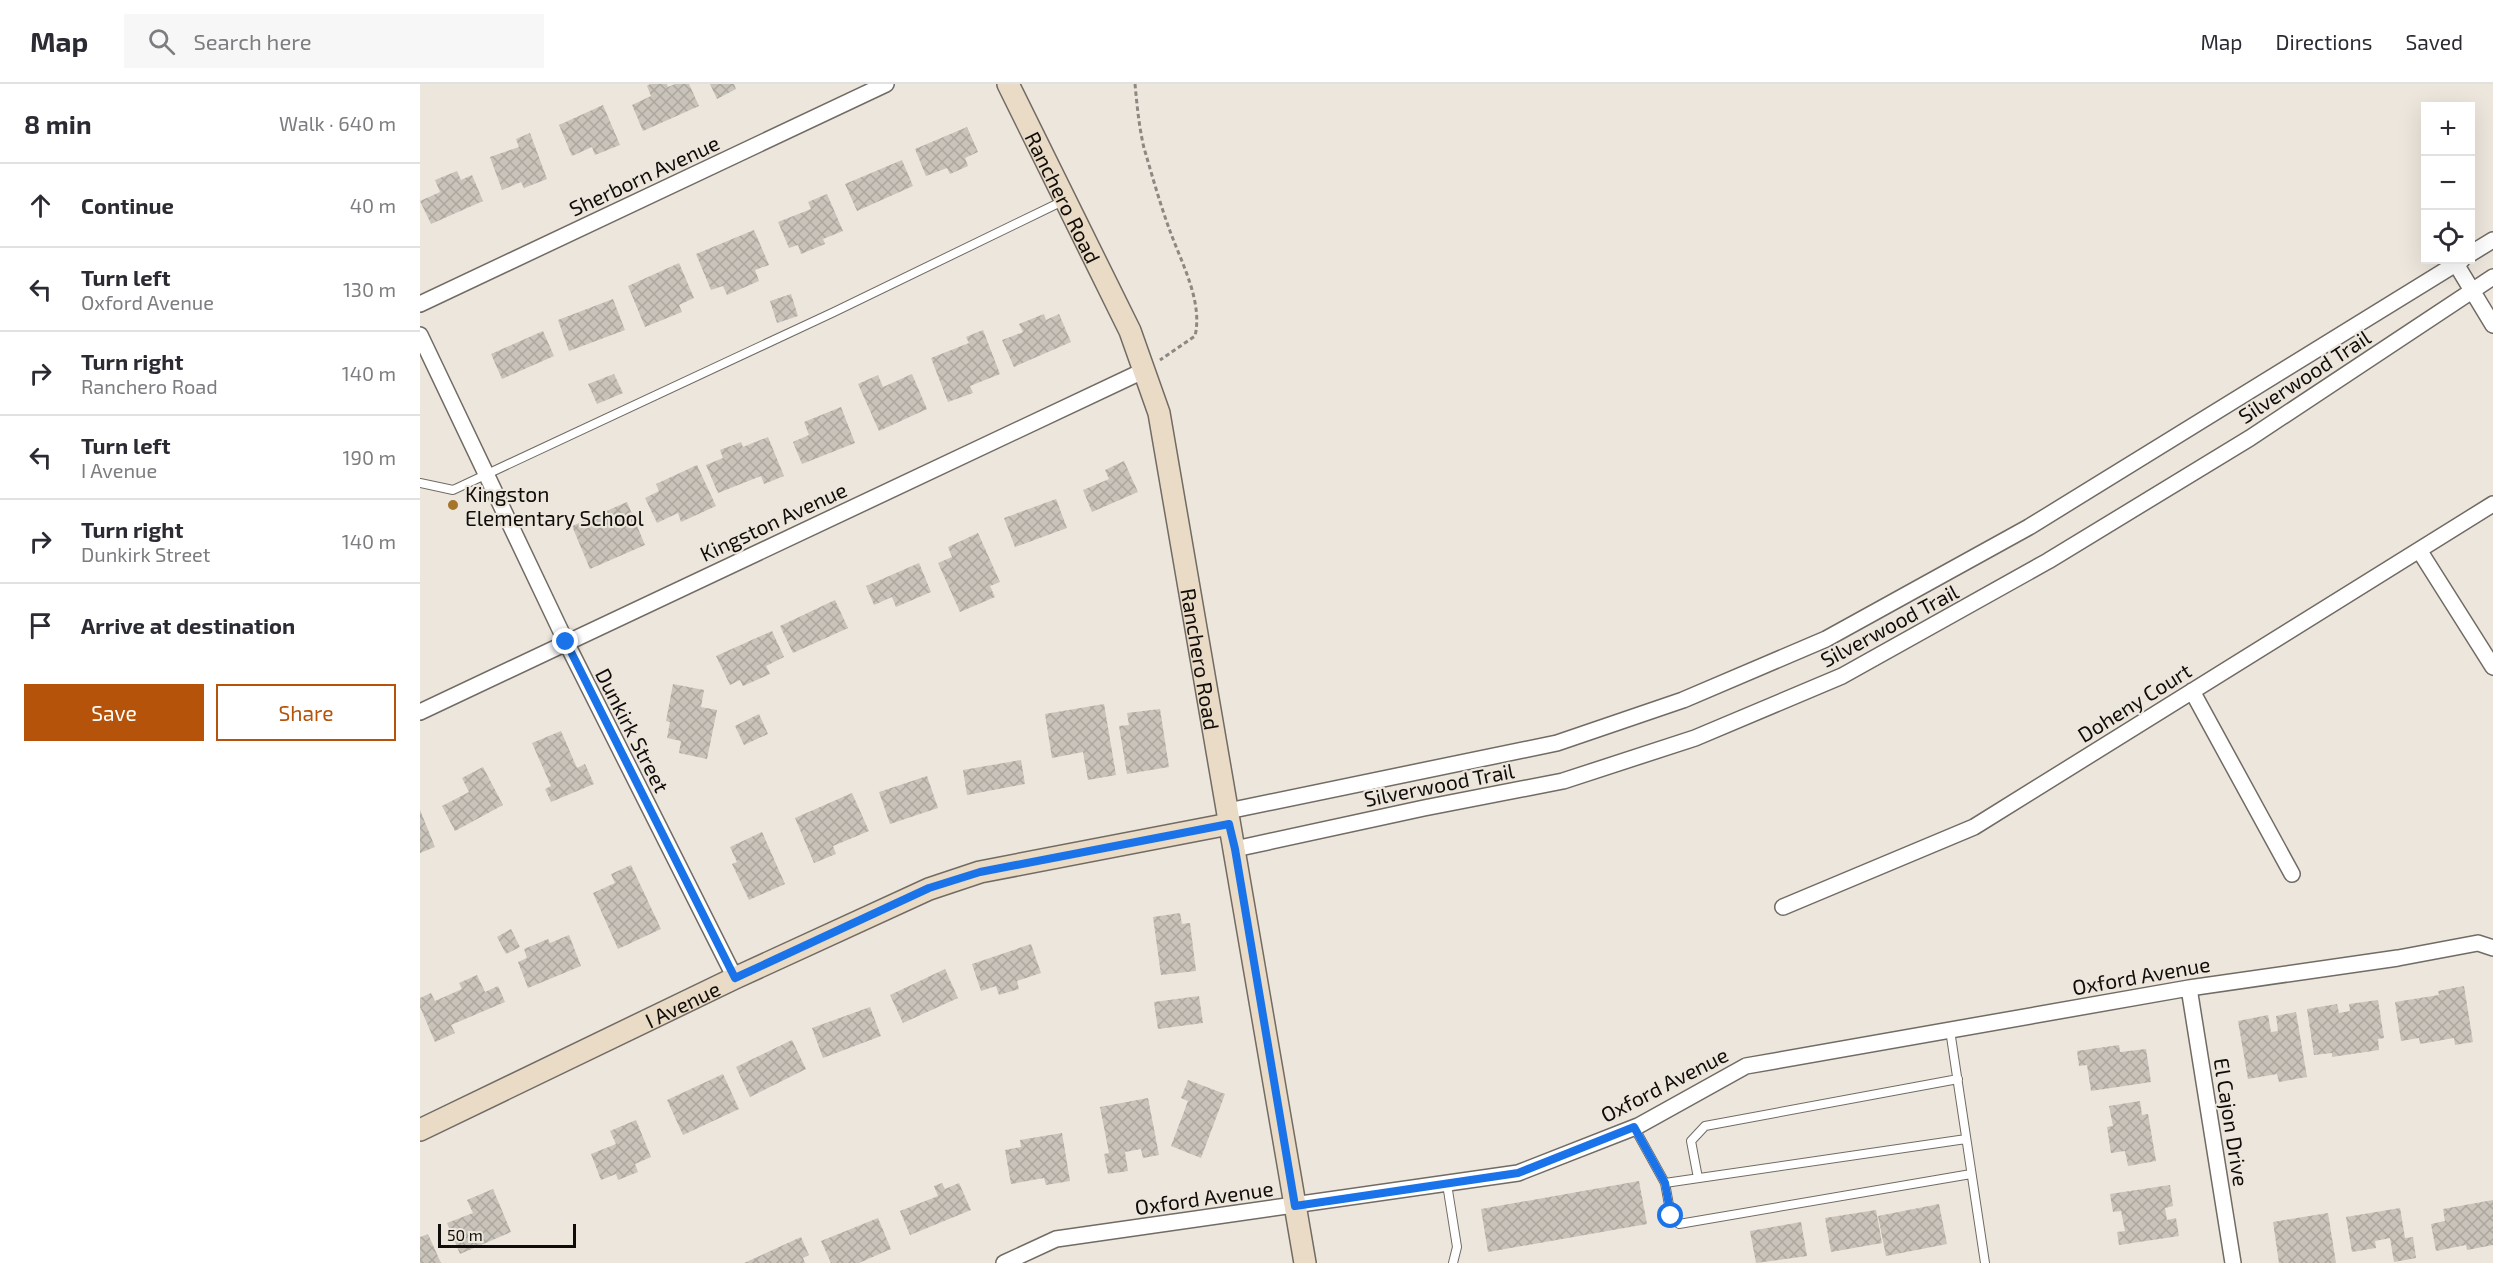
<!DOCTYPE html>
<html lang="en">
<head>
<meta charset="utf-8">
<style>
	:root { --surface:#fff; --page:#f7f7f7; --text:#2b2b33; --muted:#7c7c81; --line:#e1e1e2; --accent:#b45309 }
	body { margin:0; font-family:"Exo 2",sans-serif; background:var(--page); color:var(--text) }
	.controls { position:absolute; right:18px; top:18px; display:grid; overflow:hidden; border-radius:0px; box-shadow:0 6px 24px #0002 }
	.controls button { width:54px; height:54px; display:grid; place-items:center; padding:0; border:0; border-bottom:2px solid var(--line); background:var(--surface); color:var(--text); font:30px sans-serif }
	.scale { position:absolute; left:18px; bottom:15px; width:138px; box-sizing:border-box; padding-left:6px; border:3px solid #0f0c09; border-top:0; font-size:16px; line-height:21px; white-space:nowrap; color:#0f0c09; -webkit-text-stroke:4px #ede6dd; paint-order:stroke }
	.stop { position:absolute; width:18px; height:18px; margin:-14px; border:4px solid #1a73e8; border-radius:50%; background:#fff }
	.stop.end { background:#1a73e8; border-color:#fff; box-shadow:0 2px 6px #0008 }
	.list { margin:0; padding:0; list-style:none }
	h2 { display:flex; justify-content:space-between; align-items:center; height:78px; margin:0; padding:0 24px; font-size:26px }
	h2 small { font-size:20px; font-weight:400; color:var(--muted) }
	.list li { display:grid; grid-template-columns:39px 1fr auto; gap:18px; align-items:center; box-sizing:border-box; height:84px; padding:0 24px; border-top:2px solid var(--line) }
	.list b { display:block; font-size:22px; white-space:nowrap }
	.list p { margin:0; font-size:20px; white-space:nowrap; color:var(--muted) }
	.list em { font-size:20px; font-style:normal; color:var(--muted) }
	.actions { display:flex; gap:12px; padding:18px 24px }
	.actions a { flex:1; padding:14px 0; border:2px solid var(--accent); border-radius:0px; text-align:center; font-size:21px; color:var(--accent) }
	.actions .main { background:var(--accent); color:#fff }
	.icon { flex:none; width:33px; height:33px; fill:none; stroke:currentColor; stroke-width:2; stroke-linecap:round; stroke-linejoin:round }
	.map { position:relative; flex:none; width:2073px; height:1179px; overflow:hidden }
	header { display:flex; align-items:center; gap:36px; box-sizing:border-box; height:84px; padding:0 30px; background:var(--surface); border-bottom:2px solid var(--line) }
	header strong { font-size:28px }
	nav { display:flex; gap:33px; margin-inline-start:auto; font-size:21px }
	.search { width:420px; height:54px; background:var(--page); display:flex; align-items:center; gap:15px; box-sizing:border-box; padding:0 21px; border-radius:0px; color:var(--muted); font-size:22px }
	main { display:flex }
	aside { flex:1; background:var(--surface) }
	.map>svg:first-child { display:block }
</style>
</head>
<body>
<header>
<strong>Map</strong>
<div class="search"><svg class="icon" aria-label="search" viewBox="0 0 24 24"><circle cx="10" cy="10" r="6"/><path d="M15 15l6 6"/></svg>Search here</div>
<nav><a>Map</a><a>Directions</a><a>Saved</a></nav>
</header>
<main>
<aside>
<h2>8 min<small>Walk · 640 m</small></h2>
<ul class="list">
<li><svg class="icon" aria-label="ahead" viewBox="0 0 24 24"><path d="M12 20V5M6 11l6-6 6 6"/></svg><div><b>Continue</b></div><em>40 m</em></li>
<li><svg class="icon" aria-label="left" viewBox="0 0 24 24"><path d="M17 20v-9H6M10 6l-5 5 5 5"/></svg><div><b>Turn left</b><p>Oxford Avenue</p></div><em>130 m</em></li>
<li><svg class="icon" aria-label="right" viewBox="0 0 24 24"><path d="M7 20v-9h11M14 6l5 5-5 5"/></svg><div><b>Turn right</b><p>Ranchero Road</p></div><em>140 m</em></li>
<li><svg class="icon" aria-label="left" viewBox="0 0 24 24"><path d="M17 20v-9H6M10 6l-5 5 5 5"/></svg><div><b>Turn left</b><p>I Avenue</p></div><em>190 m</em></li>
<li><svg class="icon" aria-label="right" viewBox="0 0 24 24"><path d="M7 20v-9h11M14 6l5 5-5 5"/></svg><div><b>Turn right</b><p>Dunkirk Street</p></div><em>140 m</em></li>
<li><svg class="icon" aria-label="arrive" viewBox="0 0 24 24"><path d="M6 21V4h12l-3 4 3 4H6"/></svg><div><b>Arrive at destination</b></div></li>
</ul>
<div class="actions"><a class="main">Save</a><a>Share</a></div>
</aside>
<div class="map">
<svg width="2073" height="1179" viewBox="0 0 2073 1179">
	<defs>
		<pattern id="building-cross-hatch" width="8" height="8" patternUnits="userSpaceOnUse" patternTransform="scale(1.5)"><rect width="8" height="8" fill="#c9c3ba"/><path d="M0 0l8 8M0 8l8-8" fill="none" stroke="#aba69f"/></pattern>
	</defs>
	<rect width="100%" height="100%" fill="#ede6dd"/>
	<path fill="url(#building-cross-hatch)" d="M 230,0 L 247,0 L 248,3 L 255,0 L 269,0 L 279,22 L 223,47 L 212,21 L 231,12 L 227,2 Z
		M 290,0 L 314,0 L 316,5 L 297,15 Z
		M 183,21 L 200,61 L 175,71 L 172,63 L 152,72 L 139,41 Z
		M 547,43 L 558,68 L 545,74 L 548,82 L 530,90 L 527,84 L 506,92 L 495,65 Z
		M 110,49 L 127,95 L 104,104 L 101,98 L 82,106 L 70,73 L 99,63 L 96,55 Z
		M 482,76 L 493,102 L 437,127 L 425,100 Z
		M 37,87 L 41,96 L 52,91 L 63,117 L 11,140 L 0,117 L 20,108 L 15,96 Z
		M 407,110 L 423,147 L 403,155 L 405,160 L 381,170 L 378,161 L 369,164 L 358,138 L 391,125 L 388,118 Z
		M 334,146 L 349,181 L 335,186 L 339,197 L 307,211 L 303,202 L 291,206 L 276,170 Z
		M 259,179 L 274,214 L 259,221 L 262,228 L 225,243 L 208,202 Z
		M 371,210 L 378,232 L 357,239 L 350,217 Z
		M 193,215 L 205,246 L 149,267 L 138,236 Z
		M 624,230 L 626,236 L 639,230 L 651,258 L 594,283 L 582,256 L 603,248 L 599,240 Z
		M 563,246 L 580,290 L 550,302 L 553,309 L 528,318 L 511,274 L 549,259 L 546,253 Z
		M 123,247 L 134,272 L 82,295 L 71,270 Z
		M 194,290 L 203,309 L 177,320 L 168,300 Z
		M 492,290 L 507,325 L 459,347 L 438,300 L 458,291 L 463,303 Z
		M 421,323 L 435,359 L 382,380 L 373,358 L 389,351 L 384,338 Z
		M 348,353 L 364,392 L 344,400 L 341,392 L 298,409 L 286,381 L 303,374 L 300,366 L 321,358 L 323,363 Z
		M 704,377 L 718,408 L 672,428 L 663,406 L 689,395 L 685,386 Z
		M 277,381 L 296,422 L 261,438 L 258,429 L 237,439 L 225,414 L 239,407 L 236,400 Z
		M 636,415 L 647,444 L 595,463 L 584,434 Z
		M 207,418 L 225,461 L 170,485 L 152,442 Z
		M 558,449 L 580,498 L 570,502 L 575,513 L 540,528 L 518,479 L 532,473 L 528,463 Z
		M 499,479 L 511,508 L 476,523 L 472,513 L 454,521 L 446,502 Z
		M 415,516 L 428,544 L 373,569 L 360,542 Z
		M 352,547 L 364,573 L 346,582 L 350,590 L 323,602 L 320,596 L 310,601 L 296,572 Z
		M 253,600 L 284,606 L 281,623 L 297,626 L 287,675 L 259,669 L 261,657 L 247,654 L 250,638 L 246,637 Z
		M 684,620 L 696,691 L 668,696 L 663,668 L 632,674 L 625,630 Z
		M 740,625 L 749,683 L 707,690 L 699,642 L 709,641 L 707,629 Z
		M 339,630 L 348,650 L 324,661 L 315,642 Z
		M 141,647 L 157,684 L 165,680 L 174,700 L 131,718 L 125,705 L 131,702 L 112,659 Z
		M 601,676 L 605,700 L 547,711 L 543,686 Z
		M 63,683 L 83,721 L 35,747 L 22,722 L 49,708 L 42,694 Z
		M 507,692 L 518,724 L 470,740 L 459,708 Z
		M 432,709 L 449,747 L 413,762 L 416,770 L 394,779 L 375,734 Z
		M 0,726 L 15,763 L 0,769 Z
		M 342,748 L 365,800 L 329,816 L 312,780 L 317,778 L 310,763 Z
		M 211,781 L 241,845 L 198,865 L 173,809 L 195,799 L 191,790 Z
		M 760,829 L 762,840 L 770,839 L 776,887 L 741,891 L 733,833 Z
		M 91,845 L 100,863 L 86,870 L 77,853 Z
		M 149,851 L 161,882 L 108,904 L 98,878 L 107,874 L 104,865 L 128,855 L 130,859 Z
		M 611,860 L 621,889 L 597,897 L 599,905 L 579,911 L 576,902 L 561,907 L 552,880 Z
		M 525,885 L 538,914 L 483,939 L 470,911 Z
		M 57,891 L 65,908 L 78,902 L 85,918 L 31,941 L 35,949 L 15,958 L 0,923 L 0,914 L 11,909 L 15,917 L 42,905 L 39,899 Z
		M 2044,902 L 2053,958 L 2035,961 L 2034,954 L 2000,960 L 1999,954 L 1981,957 L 1975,918 L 2019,911 L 2018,907 Z
		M 779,912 L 783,939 L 738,945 L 734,918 Z
		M 1958,916 L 1964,954 L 1958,955 L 1959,966 L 1912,973 L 1912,969 L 1894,971 L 1887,925 L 1917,920 L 1919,929 L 1930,927 L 1929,920 Z
		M 450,923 L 461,952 L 403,974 L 392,944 Z
		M 1876,928 L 1887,993 L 1859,998 L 1857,990 L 1828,995 L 1818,937 L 1848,931 L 1851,948 L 1858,947 L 1856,932 Z
		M 372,956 L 386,985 L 330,1013 L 316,983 Z
		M 1699,961 L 1700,968 L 1726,965 L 1731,998 L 1671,1007 L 1667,981 L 1659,982 L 1657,967 Z
		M 303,990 L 319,1025 L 263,1051 L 247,1016 Z
		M 768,996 L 805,1010 L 781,1074 L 751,1062 L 768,1017 L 761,1014 Z
		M 728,1014 L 739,1071 L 723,1074 L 721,1065 L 705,1068 L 708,1087 L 688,1090 L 684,1070 L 689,1069 L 680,1023 Z
		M 1720,1017 L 1722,1031 L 1728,1030 L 1736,1077 L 1708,1082 L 1705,1067 L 1691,1069 L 1687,1043 L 1693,1042 L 1689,1022 Z
		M 216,1036 L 231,1073 L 215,1080 L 218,1088 L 198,1096 L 196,1090 L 181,1096 L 171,1070 L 196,1060 L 190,1047 Z
		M 642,1049 L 650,1097 L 626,1101 L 624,1094 L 591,1100 L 585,1066 L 601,1063 L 600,1056 Z
		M 1219,1097 L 1227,1140 L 1068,1168 L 1061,1125 Z
		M 522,1099 L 525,1105 L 539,1099 L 551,1126 L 490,1151 L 480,1127 L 518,1112 L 514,1102 Z
		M 1750,1101 L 1753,1122 L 1745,1124 L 1747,1136 L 1756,1134 L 1759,1152 L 1699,1161 L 1697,1148 L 1705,1147 L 1701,1127 L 1693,1128 L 1690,1110 Z
		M 73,1105 L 91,1148 L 40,1170 L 27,1139 L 53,1129 L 47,1116 Z
		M 2073,1116 L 2073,1161 L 2047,1166 L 2046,1161 L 2016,1167 L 2011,1140 L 2025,1137 L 2023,1125 Z
		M 1519,1120 L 1527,1160 L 1466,1172 L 1458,1132 Z
		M 1980,1124 L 1985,1154 L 1993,1153 L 1996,1174 L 1974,1178 L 1970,1154 L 1955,1157 L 1956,1164 L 1932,1168 L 1926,1133 Z
		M 1456,1126 L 1462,1159 L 1411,1168 L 1405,1134 Z
		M 1908,1129 L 1916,1179 L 1859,1179 L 1853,1138 Z
		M 458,1134 L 471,1165 L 439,1179 L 411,1179 L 401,1157 Z
		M 1381,1138 L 1387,1172 L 1336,1179 L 1330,1147 Z
		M 8,1150 L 21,1179 L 0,1179 L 0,1153 Z
		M 381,1153 L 389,1171 L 383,1174 L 385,1179 L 324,1179 Z"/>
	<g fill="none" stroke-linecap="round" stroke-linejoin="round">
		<defs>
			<path id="lane" d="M 0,399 L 33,406 L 414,228 L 645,116
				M 1530,946 L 1565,1179
				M 1214,1043 L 1245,1099 L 1251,1132 L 1259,1140 L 1551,1090
				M 1278,1094 L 1271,1057 L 1285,1042 L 1538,995
				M 1245,1099 L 1546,1055
				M 1027,1100 L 1037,1163 L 1033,1179"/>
			<path id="street" d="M 2050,170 L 2073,156
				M 2036,180 L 2073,241
				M 0,220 L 466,0
				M 0,251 L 146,558 L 315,894
				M 1999,466 L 2073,583
				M 1772,607 L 1872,790
				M 0,628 L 725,286
				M 808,727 L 1137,659 L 1263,616 L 1406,555 L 1609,443 L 2042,176
				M 815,765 L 1004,724 L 1143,697 L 1275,654 L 1422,592 L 1628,477 L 1830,354 L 2073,193
				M 1363,823 L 1554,743 L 2073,420
				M 1769,904 L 1813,1179
				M 584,1179 L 636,1155 L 1098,1089 L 1218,1042 L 1326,982 L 1769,904 L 1978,874 L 2058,859 L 2073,864"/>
			<g id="secondary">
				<path id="s1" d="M 588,0 L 710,247 L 739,329 L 885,1179"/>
				<path id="s2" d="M 0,1046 L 315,894 L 509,805 L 560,788 L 809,740"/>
			</g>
		</defs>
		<use href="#lane" stroke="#716b64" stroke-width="10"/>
		<use href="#street" stroke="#716b64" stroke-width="18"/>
		<use href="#secondary" stroke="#716b64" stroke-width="24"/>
		<path stroke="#8e8882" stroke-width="3" stroke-dasharray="4.5 3" stroke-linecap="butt" d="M 715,0 C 717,21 719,43 724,64 C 732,91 740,120 750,147 C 762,180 783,218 775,252 L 740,276"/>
		<use href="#lane" stroke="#fff" stroke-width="8"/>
		<use href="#street" stroke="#fff" stroke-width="15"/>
		<use href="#secondary" stroke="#e9dbc6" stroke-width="21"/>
	</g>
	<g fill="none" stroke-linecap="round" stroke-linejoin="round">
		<path stroke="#1a73e8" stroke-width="8" d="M 146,558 L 315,894 L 509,804 L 560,788 L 809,740 L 815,765 L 875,1122 L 1098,1089 L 1214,1043 L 1245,1099 L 1251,1132"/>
	</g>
	<circle fill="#a57529" stroke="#ede6dd" stroke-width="2" cx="33" cy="421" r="6"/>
	<g text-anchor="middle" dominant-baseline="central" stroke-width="4.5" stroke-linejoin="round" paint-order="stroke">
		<g font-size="21" fill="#0f0c09" stroke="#ede6dd">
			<text transform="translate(224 91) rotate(-25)">Sherborn Avenue</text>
			<text stroke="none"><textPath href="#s1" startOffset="126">Ranchero Road</textPath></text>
			<text transform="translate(1884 292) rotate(-33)">Silverwood Trail</text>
			<text transform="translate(353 437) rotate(-25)">Kingston Avenue</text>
			<text transform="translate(1469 541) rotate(-28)">Silverwood Trail</text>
			<text stroke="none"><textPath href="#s1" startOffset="612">Ranchero Road</textPath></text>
			<text transform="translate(1714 618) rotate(-32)">Doheny Court</text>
			<text transform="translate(213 646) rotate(63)">Dunkirk Street</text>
			<text transform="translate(1019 700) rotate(-11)">Silverwood Trail</text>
			<text transform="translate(1721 891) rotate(-10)">Oxford Avenue</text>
			<text stroke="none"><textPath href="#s2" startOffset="291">I Avenue</textPath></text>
			<text transform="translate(1244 1000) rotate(-27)">Oxford Avenue</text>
			<text transform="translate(1812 1038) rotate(81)">El Cajon Drive</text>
			<text transform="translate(784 1113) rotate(-8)">Oxford Avenue</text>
		</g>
		<g font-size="21" fill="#0f0c09" stroke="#ede6dd" text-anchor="start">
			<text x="45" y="409">Kingston<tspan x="45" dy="24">Elementary School</tspan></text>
		</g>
	</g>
</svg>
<div class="controls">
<button>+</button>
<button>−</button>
<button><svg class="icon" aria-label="locate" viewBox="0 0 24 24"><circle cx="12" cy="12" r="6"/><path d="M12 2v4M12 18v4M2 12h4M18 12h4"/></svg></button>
</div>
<div class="scale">50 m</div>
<div class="stop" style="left:1251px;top:1132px"></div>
<div class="stop end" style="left:146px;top:558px"></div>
</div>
</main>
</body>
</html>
